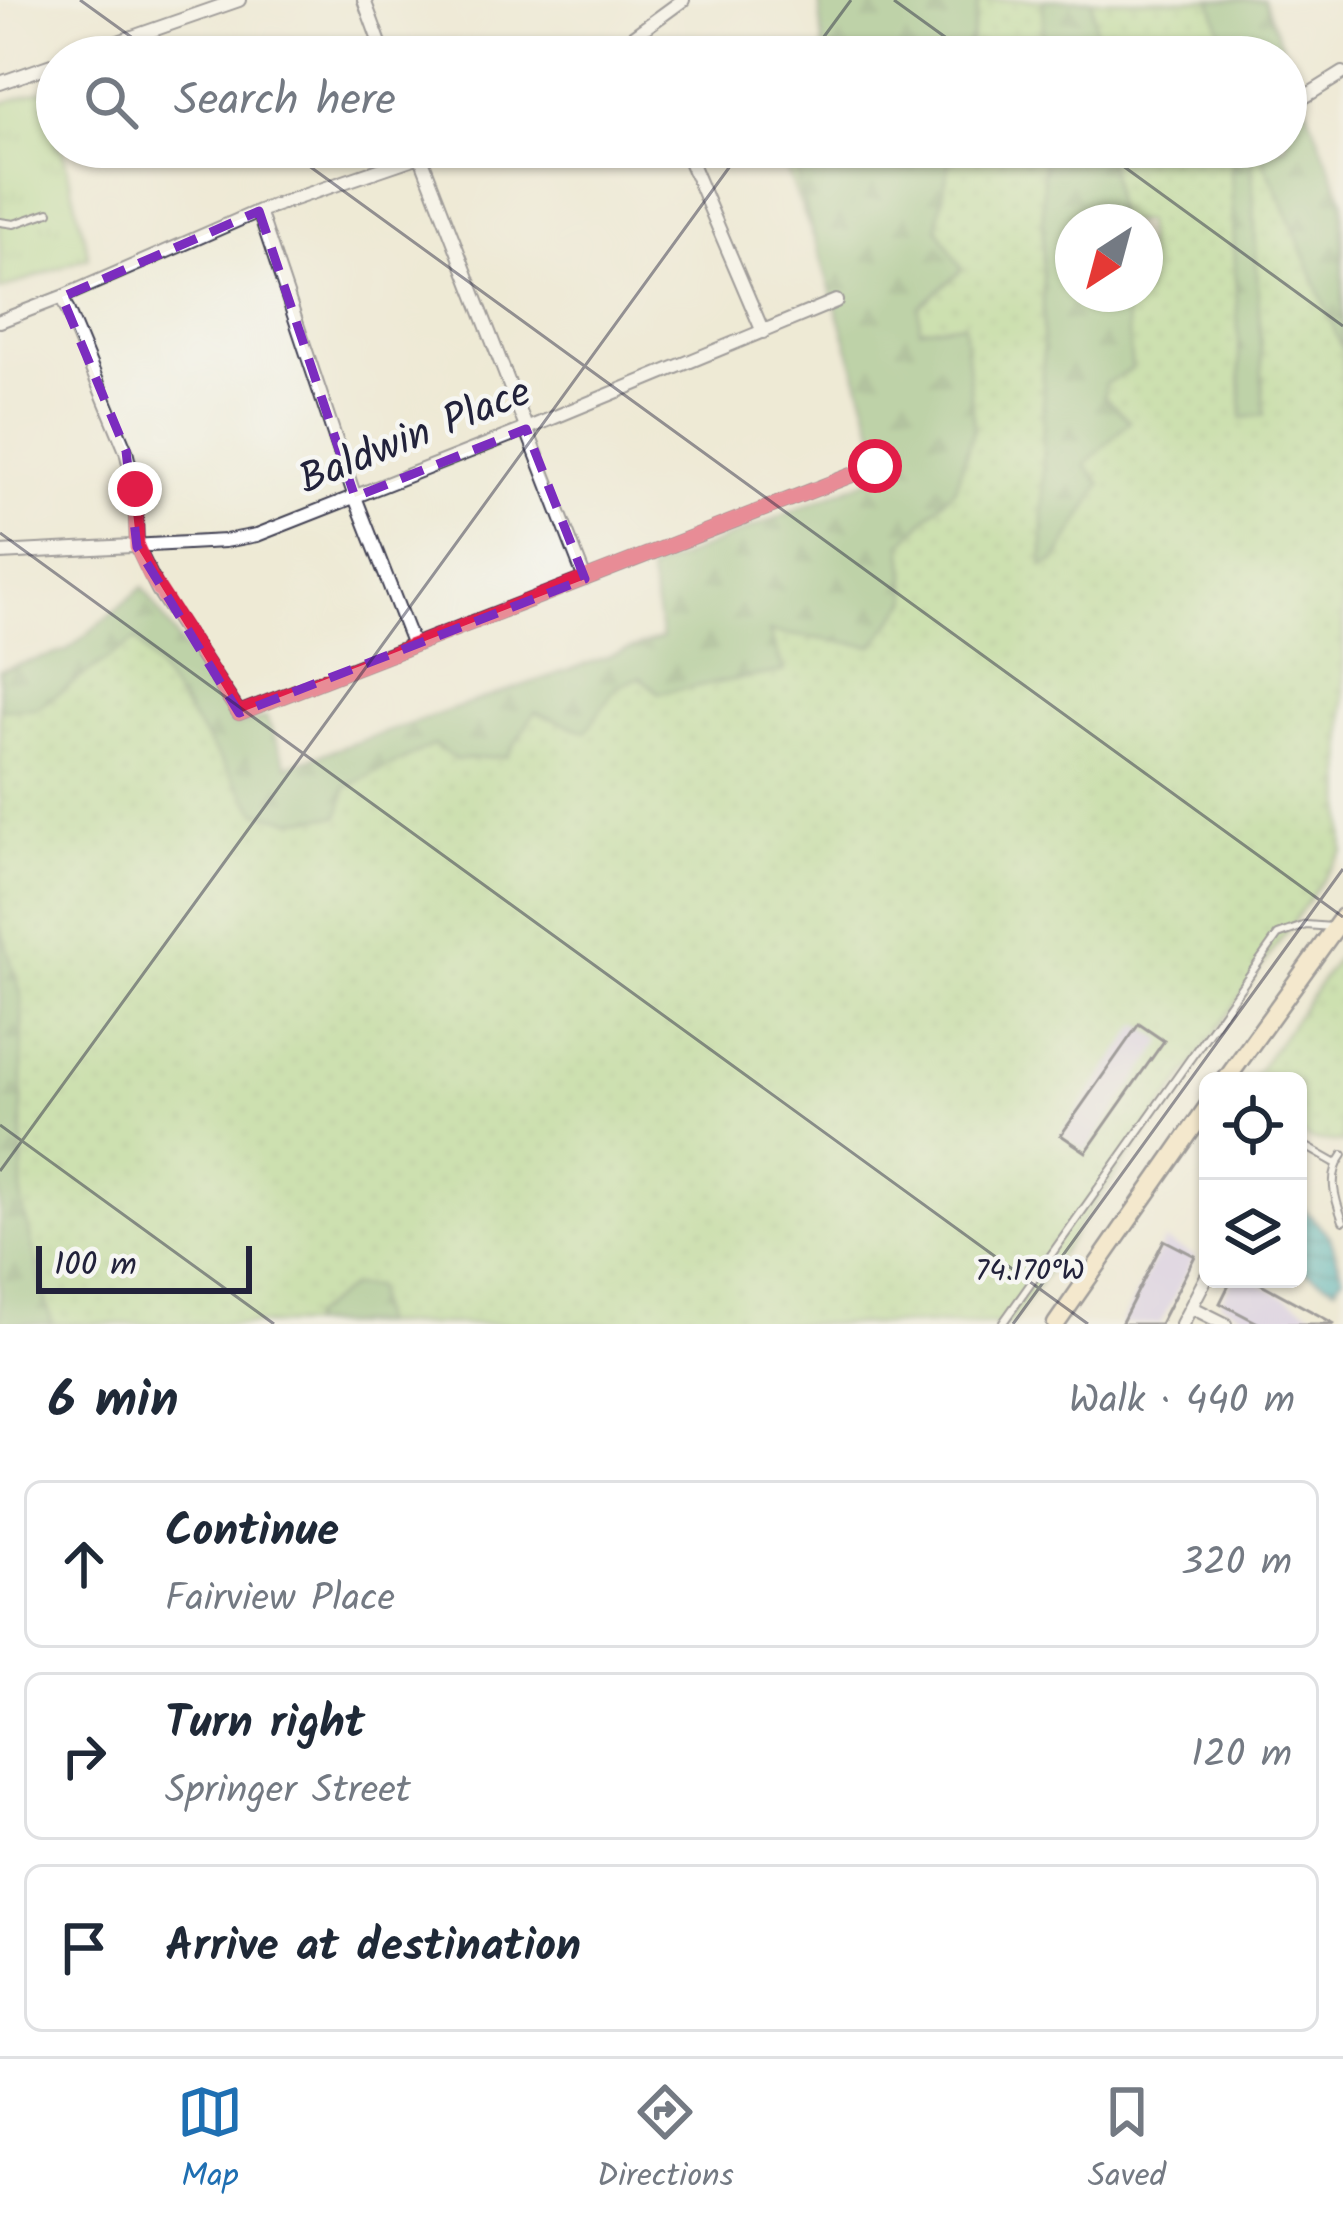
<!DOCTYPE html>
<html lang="en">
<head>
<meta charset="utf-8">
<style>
	:root { --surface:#fff; --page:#f6f6f7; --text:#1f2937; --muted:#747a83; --line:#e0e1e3; --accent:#1f6fb2 }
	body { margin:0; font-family:Kalam,sans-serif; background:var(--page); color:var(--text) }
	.controls { position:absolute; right:36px; bottom:36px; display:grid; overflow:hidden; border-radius:18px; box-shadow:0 3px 9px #0004 }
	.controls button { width:108px; height:108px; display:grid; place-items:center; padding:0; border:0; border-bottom:3px solid var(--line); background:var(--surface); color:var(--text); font:60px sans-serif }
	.compass { position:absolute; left:1055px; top:204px; width:108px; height:108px; border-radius:50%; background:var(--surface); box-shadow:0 3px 9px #0004; rotate:216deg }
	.scale { position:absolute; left:36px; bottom:30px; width:216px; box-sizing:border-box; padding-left:12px; border:6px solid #22223b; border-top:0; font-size:33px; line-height:42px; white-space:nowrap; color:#22223b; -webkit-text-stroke:9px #f6f6f2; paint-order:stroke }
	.stop { position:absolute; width:36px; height:36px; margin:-27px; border:9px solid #e11d48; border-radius:50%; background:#fff }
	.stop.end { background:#e11d48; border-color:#fff; box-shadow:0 3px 12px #0008 }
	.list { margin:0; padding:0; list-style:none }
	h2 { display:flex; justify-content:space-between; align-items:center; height:156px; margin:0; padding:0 48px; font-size:51px }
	h2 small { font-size:39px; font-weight:400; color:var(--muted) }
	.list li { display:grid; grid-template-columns:78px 1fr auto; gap:36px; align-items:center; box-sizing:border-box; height:168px; margin:0 24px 24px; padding:0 24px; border:3px solid var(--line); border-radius:18px }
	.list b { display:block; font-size:45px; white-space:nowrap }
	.list p { margin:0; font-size:39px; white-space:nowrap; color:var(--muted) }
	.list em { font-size:39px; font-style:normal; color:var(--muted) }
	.icon { flex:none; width:66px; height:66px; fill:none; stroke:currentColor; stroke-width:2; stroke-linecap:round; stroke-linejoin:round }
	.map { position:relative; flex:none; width:1343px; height:1324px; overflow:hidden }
	.search { position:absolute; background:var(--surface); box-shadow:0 3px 9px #0004; left:36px; right:36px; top:36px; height:132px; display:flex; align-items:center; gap:30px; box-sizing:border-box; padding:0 42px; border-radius:66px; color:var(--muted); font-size:45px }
	.sheet { height:732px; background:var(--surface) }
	nav { display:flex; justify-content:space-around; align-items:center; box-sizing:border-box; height:168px; border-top:3px solid var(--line); background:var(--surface); font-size:33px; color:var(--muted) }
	nav a { display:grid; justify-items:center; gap:6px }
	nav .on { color:var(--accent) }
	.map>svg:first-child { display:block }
</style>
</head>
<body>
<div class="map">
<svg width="1343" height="1324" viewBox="0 0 1343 1324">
	<defs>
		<pattern id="grass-dots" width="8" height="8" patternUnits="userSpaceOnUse" patternTransform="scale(3)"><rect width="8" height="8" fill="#a4d483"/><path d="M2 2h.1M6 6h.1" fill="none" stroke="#8db672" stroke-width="1.8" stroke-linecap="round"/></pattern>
		<pattern id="forest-firs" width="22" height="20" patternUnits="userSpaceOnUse" patternTransform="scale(3)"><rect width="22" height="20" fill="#83b671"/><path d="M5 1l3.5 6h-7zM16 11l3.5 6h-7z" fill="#6b945e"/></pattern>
		<pattern id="park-tufts" width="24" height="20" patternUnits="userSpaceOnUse" patternTransform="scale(3)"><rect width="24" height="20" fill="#a4d483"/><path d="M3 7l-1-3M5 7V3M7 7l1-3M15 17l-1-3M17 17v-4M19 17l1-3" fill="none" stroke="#8db672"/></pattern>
		<pattern id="water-rules" width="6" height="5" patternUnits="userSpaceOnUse" patternTransform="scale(3)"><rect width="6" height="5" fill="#40afbc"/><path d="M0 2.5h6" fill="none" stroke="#358e9a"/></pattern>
	</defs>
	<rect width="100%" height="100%" fill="#f6f6f2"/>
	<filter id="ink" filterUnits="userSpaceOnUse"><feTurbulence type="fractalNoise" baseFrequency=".00833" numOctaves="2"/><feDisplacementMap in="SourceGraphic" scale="24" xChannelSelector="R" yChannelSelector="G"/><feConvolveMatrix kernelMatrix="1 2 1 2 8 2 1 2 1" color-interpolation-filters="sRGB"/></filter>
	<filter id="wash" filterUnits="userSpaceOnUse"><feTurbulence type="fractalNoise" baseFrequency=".004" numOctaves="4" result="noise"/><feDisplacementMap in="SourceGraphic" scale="48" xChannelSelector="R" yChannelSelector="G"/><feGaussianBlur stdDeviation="2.7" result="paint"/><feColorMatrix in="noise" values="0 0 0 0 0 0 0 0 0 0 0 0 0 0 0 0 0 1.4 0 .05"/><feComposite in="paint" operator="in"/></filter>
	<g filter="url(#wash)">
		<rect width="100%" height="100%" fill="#eeead5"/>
		<path fill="url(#grass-dots)" stroke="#637b5f" stroke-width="3" fill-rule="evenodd" d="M 827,0 L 1255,0 L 1276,57 L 847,57 Z
			M 777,147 L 1286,147 L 1343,236 L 1343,851 L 1011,1324 L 39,1324 L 16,1205 L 0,943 L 0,686 L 28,686 L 150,602 L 232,734 L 286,781 L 689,637 L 909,474 ZM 1073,222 L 1145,222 L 1145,294 L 1073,294 Z
			M 1343,950 L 1343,1143 L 1311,1140 L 1298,1132 L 1298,1081 L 1251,1081 Z"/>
		<path fill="url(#forest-firs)" stroke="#526c56" stroke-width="3" d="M 819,0 L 979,0 L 968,57 L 824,57 Z
			M 1043,0 L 1092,0 L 1099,57 L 1043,57 Z
			M 1211,0 L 1264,0 L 1343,199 L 1343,351 L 1284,205 L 1257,147 L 1286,147 L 1286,57 L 1229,57 Z
			M 797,147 L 952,147 L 937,227 L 962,270 L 919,307 L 920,329 L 964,323 L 974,428 L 955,488 L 902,544 L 909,600 L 873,646 L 769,632 L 784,671 L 659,693 L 640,677 L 616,687 L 586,732 L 535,712 L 507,756 L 456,760 L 434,745 L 346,787 L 339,816 L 291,820 L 257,812 L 136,639 L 37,708 L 0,709 L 0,670 L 67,651 L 143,587 L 235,726 L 266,717 L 287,766 L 662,638 L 649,571 L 887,472 L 799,188 Z
			M 1043,147 L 1108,147 L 1117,222 L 1073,222 L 1073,294 L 1124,294 L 1132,369 L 1105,384 L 1104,397 L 1130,421 L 1085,465 L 1101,484 L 1056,561 L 1043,566 Z
			M 1230,147 L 1251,147 L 1264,415 L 1242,418 Z
			M 0,926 L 22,997 L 22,1204 L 52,1324 L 0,1324 Z
			M 351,1286 L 375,1287 L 379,1324 L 309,1324 L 310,1317 Z"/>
		<path fill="url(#park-tufts)" stroke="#637b5f" stroke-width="3" d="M 48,88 L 57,126 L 57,147 L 62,147 L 89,257 L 0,290 L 0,104 Z"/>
		<path fill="url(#water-rules)" stroke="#31687c" stroke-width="3" d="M 1298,1203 L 1330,1236 L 1343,1276 L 1335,1287 L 1298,1268 Z"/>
		<g id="blocks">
			<path fill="#c5b5f2" d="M 1139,1024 L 1164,1041 L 1086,1152 L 1061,1135 Z
				M 1164,1240 L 1195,1256 L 1160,1324 L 1121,1324 Z
				M 1232,1279 L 1252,1279 L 1335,1324 L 1260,1324 L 1220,1303 Z"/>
		</g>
	</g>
	<g filter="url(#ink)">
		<use href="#blocks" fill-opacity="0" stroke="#414052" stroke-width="3"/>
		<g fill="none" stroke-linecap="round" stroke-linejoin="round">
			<defs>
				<path id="lane" d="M 0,222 L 14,224 L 49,212
					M 1298,1142 L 1337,1164
					M 1343,1155 C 1327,1176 1335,1199 1343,1221
					M 1002,1324 L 1278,935 L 1306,925 L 1332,927"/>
				<path id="street" d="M 364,0 L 385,57
					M 636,35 L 646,57
					M 75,57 L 239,0
					M 605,57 L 683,0
					M 0,83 L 57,63
					M 1306,96 L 1343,73
					M 417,147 L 585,579
					M 684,147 L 763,332
					M 259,211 L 355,497 L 413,645
					M 62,297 L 126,451 L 135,489 L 137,547 L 158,590 L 239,713 L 875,466
					M 0,321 L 62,297 L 259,211 L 446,147
					M 0,553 L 225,541 L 257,535 L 526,429 L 836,301
					M 1191,1307 L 1225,1324
					M 1182,1324 L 1208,1274"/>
				<path id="secondary" d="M 1225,1081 L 1343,917
					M 1056,1324 L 1208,1106"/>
			</defs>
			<use href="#lane" stroke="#414052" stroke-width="10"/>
			<use href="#street" stroke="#414052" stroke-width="16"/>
			<use href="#secondary" stroke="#414052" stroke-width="21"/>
			<use href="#lane" stroke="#fff" stroke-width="6"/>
			<use href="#street" stroke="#fff" stroke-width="12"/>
			<use href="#secondary" stroke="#fae7c3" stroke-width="16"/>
		</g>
	</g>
	<g fill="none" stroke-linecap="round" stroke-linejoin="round" filter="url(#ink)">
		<path stroke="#e11d48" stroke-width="15" d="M 135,489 L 137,547 L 150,575 L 239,713 L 875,466"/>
	</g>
	<path d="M0 0H1343V1324H0ZM 259,211 L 355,497 L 526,429 L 585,579 L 239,713 L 137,547 L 126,451 L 62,297 Z" fill="#eeead5" fill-opacity=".55" fill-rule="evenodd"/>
	<path fill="none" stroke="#7b2cbf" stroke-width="9" stroke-dasharray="24 15" stroke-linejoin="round" d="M 259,211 L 355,497 L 526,429 L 585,579 L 239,713 L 137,547 L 126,451 L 62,297 Z"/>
	<path fill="none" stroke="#22223b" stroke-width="3" stroke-opacity="0.45" d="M 80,0 L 159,57M 894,0 L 973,57M 809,57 L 851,0M 283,147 L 1343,917M 1097,147 L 1343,326M 0,533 L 1088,1324M 0,1125 L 274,1324M 0,1171 L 744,147M 1013,1324 L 1343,869"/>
	<g text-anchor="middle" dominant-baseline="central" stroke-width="9" stroke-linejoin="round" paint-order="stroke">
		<g font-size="42" fill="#22223b" stroke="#f6f6f2">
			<text transform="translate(415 437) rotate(-22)">Baldwin Place</text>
		</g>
	</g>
	<g font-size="30" text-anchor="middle" fill="#22223b" stroke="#f6f6f2" stroke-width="9" stroke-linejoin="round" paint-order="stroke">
		<text x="1030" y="1280">74.170°W</text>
	</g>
</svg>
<div class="controls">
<button><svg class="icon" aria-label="locate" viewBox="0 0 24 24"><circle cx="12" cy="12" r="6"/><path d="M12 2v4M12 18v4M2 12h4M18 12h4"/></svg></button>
<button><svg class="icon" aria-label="layers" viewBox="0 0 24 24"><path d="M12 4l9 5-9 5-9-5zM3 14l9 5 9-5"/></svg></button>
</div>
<svg class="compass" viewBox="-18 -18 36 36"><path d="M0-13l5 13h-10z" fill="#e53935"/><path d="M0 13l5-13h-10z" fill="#747a83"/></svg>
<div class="scale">100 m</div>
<div class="stop" style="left:875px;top:466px"></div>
<div class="stop end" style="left:135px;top:489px"></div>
<div class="search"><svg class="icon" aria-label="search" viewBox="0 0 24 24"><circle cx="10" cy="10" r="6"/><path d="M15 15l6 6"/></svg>Search here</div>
</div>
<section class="sheet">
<h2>6 min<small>Walk · 440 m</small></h2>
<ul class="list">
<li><svg class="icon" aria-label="ahead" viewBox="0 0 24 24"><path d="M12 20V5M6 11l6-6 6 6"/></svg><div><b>Continue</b><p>Fairview Place</p></div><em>320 m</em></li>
<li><svg class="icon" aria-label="right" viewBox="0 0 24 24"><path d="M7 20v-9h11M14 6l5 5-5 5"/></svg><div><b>Turn right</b><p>Springer Street</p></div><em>120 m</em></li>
<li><svg class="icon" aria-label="arrive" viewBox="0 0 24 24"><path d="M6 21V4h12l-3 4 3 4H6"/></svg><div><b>Arrive at destination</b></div></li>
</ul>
</section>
<nav>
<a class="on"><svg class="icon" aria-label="map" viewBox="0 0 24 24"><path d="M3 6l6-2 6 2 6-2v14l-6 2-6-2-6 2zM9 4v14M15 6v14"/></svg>Map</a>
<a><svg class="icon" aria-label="directions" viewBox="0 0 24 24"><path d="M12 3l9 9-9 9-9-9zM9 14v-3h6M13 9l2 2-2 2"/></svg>Directions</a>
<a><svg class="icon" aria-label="saved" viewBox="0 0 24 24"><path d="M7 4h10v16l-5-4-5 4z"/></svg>Saved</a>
</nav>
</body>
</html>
